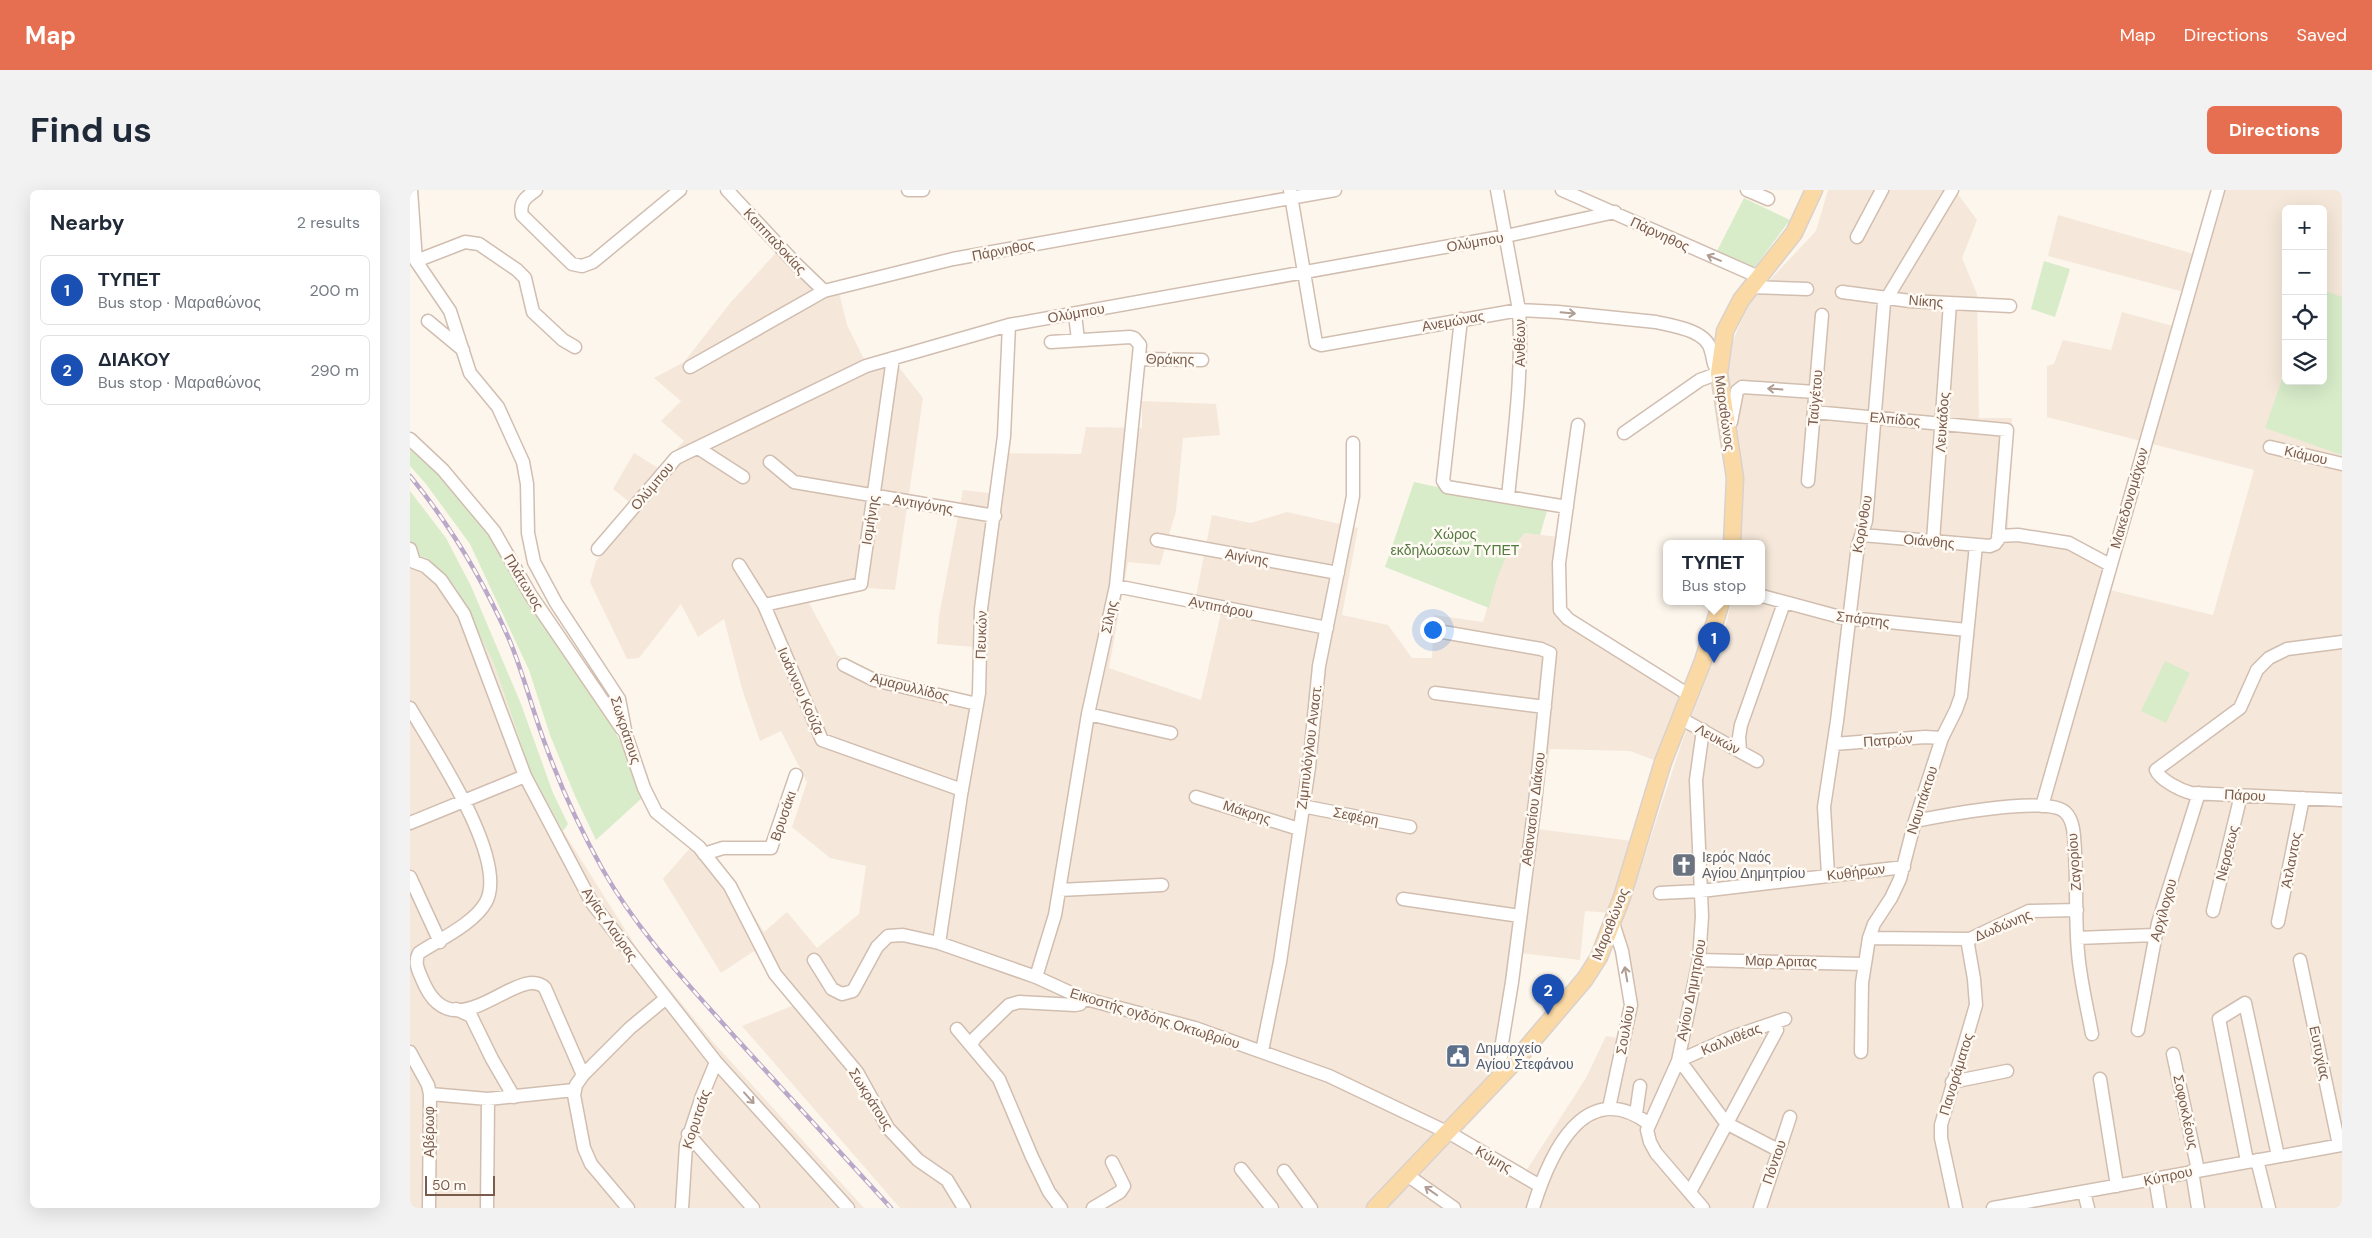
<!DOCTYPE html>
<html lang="en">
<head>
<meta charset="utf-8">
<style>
	:root { --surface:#fff; --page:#f2f2f3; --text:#1f2937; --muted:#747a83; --line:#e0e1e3; --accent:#e76f51 }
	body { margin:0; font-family:"DM Sans",sans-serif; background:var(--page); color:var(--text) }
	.controls { position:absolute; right:15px; top:15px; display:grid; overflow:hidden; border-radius:8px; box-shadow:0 5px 20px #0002 }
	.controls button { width:45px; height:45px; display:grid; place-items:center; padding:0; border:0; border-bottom:1px solid var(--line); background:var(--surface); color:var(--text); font:25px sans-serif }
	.scale { position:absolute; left:15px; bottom:12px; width:70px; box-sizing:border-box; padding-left:5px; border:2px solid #7a5c4d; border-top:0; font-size:14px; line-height:18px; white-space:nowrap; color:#7a5c4d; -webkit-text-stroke:4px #fffaf3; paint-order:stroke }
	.you { position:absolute; left:1022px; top:439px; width:18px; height:18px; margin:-12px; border:4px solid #fff; border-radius:50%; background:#1a73e8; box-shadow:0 0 0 8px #1a73e833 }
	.badge { display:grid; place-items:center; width:32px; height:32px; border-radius:50%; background:var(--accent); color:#fff; font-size:16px; font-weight:700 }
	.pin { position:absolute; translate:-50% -41px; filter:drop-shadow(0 1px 2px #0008) }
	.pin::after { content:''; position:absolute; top:26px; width:18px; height:15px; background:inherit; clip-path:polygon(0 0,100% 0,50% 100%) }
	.popup { position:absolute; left:1253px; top:350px; width:102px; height:65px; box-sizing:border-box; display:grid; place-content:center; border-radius:8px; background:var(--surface); filter:drop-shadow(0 1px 4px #0005); font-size:16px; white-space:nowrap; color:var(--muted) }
	.popup b { font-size:19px; color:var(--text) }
	.popup::after { content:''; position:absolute; left:50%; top:100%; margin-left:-10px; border:10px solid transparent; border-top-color:var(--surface) }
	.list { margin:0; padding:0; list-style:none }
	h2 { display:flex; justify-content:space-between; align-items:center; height:65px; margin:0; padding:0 20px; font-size:21px }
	h2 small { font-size:16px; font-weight:400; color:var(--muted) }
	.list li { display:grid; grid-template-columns:32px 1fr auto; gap:15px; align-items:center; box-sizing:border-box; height:70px; margin:0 10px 10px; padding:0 10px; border:1px solid var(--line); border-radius:8px }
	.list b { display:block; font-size:19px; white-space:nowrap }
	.list p { margin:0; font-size:16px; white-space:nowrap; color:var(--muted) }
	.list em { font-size:16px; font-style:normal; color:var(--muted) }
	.icon { flex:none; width:28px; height:28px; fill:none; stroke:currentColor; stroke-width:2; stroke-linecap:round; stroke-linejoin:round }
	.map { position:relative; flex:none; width:1932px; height:1018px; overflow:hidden; border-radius:8px }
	header { display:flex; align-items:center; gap:30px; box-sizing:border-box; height:70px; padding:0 25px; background:var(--accent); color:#fff }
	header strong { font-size:24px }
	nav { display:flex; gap:28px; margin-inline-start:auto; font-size:18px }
	.intro { display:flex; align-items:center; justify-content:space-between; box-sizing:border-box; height:120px; padding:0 30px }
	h1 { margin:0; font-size:35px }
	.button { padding:12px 22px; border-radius:8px; background:var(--accent); color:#fff; font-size:18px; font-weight:700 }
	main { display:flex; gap:30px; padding:0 30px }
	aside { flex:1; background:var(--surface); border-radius:8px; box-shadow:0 5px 20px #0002 }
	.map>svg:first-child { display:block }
</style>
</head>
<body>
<header>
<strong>Map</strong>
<nav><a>Map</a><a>Directions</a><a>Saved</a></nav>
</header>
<div class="intro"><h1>Find us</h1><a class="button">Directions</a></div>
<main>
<aside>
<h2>Nearby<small>2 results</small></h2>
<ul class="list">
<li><span class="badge" style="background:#1a4fb4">1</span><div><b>ΤΥΠΕΤ</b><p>Bus stop · Μαραθώνος</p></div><em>200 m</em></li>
<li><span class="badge" style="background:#1a4fb4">2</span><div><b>ΔΙΑΚΟΥ</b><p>Bus stop · Μαραθώνος</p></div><em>290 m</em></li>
</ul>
</aside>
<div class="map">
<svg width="1932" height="1018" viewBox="0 0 1932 1018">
	<rect width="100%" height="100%" fill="#fdf6ec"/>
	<path fill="#f5e8da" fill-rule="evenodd" d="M 1418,0 L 1548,0 L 1547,3 L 1567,30 L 1552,68 L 1567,104 L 1569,228 L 1602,228 L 1598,339 L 1660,348 L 1707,374 L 1700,400 L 1803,425 L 1844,280 L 1637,227 L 1637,176 L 1644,174 L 1653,150 L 1701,160 L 1712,122 L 1763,136 L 1774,102 L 1638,66 L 1648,25 L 1784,64 L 1802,0 L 1932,0 L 1932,1018 L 490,1018 L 332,836 L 384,815 L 344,761 L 311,783 L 253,689 L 287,650 L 306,665 L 354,742 L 377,722 L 407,758 L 449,724 L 456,676 L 420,668 L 382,637 L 397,592 L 371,541 L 350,551 L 332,499 L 314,429 L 288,447 L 271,414 L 229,468 L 217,469 L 180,392 L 186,371 L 228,319 L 203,299 L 224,263 L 248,278 L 274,251 L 251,231 L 271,211 L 244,188 L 274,172 L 321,112 L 374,54 L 415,95 L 427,94 L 437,135 L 460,181 L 488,176 L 513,208 L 485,400 L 457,398 L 399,413 L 427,465 L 466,486 L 563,508 L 565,457 L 527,454 L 529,426 L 553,300 L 579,303 L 585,263 L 671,264 L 676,237 L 732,238 L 732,211 L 806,214 L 810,245 L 773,248 L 766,321 L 750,375 L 718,372 L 699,478 L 791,510 L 811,423 L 784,416 L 802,325 L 841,333 L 877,322 L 948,338 L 932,425 L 978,435 L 1002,468 L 1022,468 L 1024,425 L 1073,432 L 1089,379 L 1103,355 L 1115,343 L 1149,347 L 1146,415 L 1276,507 L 1249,572 L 1220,561 L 1140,559 L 1128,639 L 1222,651 L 1202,723 L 1175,721 L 1170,770 L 1110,763 L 1096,858 L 1111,879 L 1052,941 L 1046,950 L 1111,989 L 1176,888 L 1196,846 L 1220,850 L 1226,822 L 1211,738 L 1271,555 L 1315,440 L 1321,412 L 1352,412 L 1352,354 L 1331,354 L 1331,283 L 1316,208 L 1320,158 L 1339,112 L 1406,41 ZM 1876,19 L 1913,19 L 1913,191 L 1876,191 Z
		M 0,367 L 15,367 L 47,399 L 84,474 L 120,580 L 153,641 L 228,760 L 303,852 L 454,1018 L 0,1018 Z"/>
	<path fill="#d8ecc9" d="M 1334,8 L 1380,30 L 1345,77 L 1326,71 L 1307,61 Z
		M 1634,71 L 1660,79 L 1645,127 L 1621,119 Z
		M 1913,100 L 1932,107 L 1932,265 L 1855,238 L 1876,178 L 1876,191 L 1913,191 Z
		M 0,253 L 28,281 L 78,341 L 191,516 L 218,566 L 233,607 L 186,650 L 165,606 L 140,545 L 119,480 L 60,354 L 16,294 L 0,276 Z
		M 1004,292 L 1137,321 L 1130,345 L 1115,343 C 1092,367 1087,387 1079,418 L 975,377 Z
		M 0,301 L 36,348 L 61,396 L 111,514 L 143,603 L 158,634 L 153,641 L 120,580 L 84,474 L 47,399 L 15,367 L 0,367 Z
		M 1755,471 L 1780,483 L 1756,533 L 1731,521 Z"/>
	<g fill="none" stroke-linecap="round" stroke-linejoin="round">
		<defs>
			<path id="minor" d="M 1,0 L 6,71 L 40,121 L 60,183 L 88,217 L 113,272 L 117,294 L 118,343 L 124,372 L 146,413 L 209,509 L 216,545 L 234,598 L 246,622 L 289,657 L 320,696 L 365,784 L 447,882 L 478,938 L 508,970 L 537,990 L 554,1018
				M 126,0 C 116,7 109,12 112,25 L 162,74 L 172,76 L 183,72 L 270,0
				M 317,0 L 385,73 L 414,101
				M 498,0 L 513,0
				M 880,0 L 906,153 L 911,155 L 1109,120 L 1148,122 L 1246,132 C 1263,136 1297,140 1301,161 C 1304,170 1302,175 1309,183 L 1290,190 L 1214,243
				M 1087,0 L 1109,120 C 1113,183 1104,245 1098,307
				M 1152,0 L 1349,87
				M 1337,0 L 1358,9
				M 1447,47 L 1472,0
				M 6,71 L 55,52 L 69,54 L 107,80 L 115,88 L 123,122 L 153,150 L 165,157
				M 1340,97 L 1397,99
				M 1432,102 L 1500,111 L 1600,116
				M 665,124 L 668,150
				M 1051,129 L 1033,291 L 1037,297 L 1157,317
				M 18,131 L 53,160
				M 729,169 L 792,170
				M 280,177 L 414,101 L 543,69 L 925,0
				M 1404,222 L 1597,240 L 1588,350 L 1585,354 L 1580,356 L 1452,345
				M 1316,234 L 1321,232 L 1327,201 L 1332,197 L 1405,202
				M 1168,235 L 1149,373 L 1150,420 L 1158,429 L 1279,505
				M 0,249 L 33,280 L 84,341 L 120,404 L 212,539
				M 1860,257 L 1932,274
				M 288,258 L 333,287
				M 360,272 L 384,292 L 585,326
				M 1398,291 L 1412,125
				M 1588,346 L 1608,345 L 1659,353 L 1700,375
				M 747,350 L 928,383
				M 1523,351 L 1540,113
				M 0,359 L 4,372 L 15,376 L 31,390 L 54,424 L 115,586 L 182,713 L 306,872 L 438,1018
				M 188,359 L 266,268 L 456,176 L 599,135 L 1096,46 L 1205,22
				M 329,375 L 354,415 L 412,550 L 552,600
				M 706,396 L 917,438
				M 1352,406 L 1430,427 L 1557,440
				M 354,415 L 451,394 L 483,168
				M 1033,442 L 1131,459 L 1140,463 L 1125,613 L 1102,792 L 1091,859 L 1091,874 L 1095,882
				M 1932,452 L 1877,459 L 1859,468 L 1847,480 L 1830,518 L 1746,580 C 1750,590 1770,600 1781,603 L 1932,610
				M 434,475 L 464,490 L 567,514
				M 1025,503 L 1135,517
				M 0,518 C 23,558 99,669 76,712 C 64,734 28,750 9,763 C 4,772 8,780 12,789 C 43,867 108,771 135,798 L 173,885 L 166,895 L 164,905 L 174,958 L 181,974 L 218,1018
				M 678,524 L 761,543
				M 1270,528 L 1347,571
				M 1293,540 L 1286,590 L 1292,726 L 1289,770 L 1268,871 L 1237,940 L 1240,952 L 1246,963 L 1293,1018
				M 1424,554 L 1515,547 L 1532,548
				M 1330,561 L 1329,547 L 1331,535 L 1374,413
				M 786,607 L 889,639
				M 892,616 L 1000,637
				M 1632,616 L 1808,0
				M 1505,631 C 1530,626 1638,605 1655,622 C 1665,631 1664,650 1665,662 C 1667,695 1665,729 1668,762 C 1670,789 1677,817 1682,844
				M 0,633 L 115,586
				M 294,664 L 313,658 L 361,658 L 386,585
				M 1418,685 L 1414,617 L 1427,531 L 1448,355 L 1456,331 L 1474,113 L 1542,0
				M 0,687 L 30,752
				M 649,700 L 752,695
				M 1250,703 L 1291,701 L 1494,677
				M 993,709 L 1110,726
				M 1803,721 L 1831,605
				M 1868,732 L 1893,608
				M 1459,748 L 1560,749 L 1619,721 L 1667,720
				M 1667,748 L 1745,745
				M 529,753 L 551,605 L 569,503 L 571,419 L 594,246 L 599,135
				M 404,770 L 422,799 L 432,804 L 443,801 L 467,757 L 478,746 L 493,745 L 529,753 L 626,787 L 672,808 L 785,838 L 919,886 L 1043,945 L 1130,996
				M 1289,770 L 1454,774
				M 1890,770 L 1929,955
				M 626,787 L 645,725 L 678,524 L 706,396 L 730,155 L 724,148 L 720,147 L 641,152
				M 46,819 L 61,826 L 82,869 L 104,907
				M 547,839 L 589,889 L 622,967 L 639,1002 L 651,1018
				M 1728,840 L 1748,733 L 1789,603
				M 561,855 L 565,848 L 599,815 L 609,812 L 665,815 L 670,814 L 672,808
				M 852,861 L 870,772 L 899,577 L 909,476 L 943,306 L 943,253
				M 0,862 L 18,895 L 20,904 L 19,1018
				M 1451,862 L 1452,793 L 1459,748 L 1464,734 L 1481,708 L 1490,689 L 1505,631 L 1532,548 L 1546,520 L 1551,506 L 1566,355
				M 1763,864 L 1788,980
				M 173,885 L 220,838 L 255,809
				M 1690,889 L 1707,996
				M 1542,892 L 1597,881
				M 20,904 L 78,909 L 164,900
				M 1199,918 L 1221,815 L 1212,761 L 1203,733
				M 1226,924 L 1230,896
				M 278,944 L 343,1018
				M 1368,960 L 1316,933 L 1276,879 L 1268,871 L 1322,847 L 1375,829
				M 1847,970 L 1859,1018
				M 1837,971 L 1809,829 L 1835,813 L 1868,966
				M 831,979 L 862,1018
				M 874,981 L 901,1018
				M 1782,981 L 1788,1018
				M 997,985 L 1044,1018
				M 1745,988 L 1750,1018
				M 1280,1002 L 1367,840 L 1363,833
				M 1674,1002 L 1678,1018
				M 77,1018 L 78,909
				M 272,1018 L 276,955 L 292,906 L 306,872
				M 683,1018 L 710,1002 L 714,996 L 702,972
				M 1123,1018 C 1139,966 1174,885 1239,934
				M 1350,1018 L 1380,927
				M 1546,1018 L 1531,948 L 1531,935 L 1566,815 L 1564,789 L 1557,749
				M 1583,1018 L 1932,955"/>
			<path id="major" d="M 1322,354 L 1325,288 L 1309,183 L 1315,141 L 1331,110 L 1384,43 L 1404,0
				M 965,1018 L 1107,869 L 1175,789 L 1189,767 L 1212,707 L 1253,572 L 1293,471 L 1311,412"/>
		</defs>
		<use href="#minor" stroke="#d1beb0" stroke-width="15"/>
		<use href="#major" stroke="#dad1cd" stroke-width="19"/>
		<use href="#minor" stroke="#fff" stroke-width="12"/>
		<use href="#major" stroke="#fbd9a5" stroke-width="16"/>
		<defs>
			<path id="rail" d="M 0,286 C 41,336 73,390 99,449 C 114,485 123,523 137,559 C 152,600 171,641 193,680 C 228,742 278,794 325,847 C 377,904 429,961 481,1018"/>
		</defs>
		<use href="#rail" stroke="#b9a8c9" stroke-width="4.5"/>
		<use href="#rail" stroke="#fffaf3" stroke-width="2.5" stroke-dasharray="8" stroke-linecap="butt"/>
	</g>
	<defs><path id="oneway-shaft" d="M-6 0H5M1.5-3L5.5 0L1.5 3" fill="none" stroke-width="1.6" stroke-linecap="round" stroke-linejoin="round" transform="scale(1.25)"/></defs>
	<g stroke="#af9d94">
		<use href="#oneway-shaft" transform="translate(1304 68) rotate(-157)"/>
		<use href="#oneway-shaft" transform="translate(1158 123) rotate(5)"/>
		<use href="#oneway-shaft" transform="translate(1365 199) rotate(-176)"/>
		<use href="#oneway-shaft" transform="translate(1216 784) rotate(-100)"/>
		<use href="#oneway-shaft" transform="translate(339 908) rotate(48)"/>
		<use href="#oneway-shaft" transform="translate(1021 1001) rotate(-145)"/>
	</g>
	<defs>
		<symbol id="church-square" viewBox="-11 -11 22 22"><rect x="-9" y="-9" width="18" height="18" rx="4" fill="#6b7280" stroke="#fffaf3"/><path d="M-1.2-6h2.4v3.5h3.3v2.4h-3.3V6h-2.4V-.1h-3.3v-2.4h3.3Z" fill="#fff"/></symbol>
		<symbol id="civic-square" viewBox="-11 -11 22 22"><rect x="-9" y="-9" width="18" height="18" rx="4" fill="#5c6f8a" stroke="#fffaf3"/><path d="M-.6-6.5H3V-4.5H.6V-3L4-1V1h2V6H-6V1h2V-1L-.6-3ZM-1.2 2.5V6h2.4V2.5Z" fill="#fff"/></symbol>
	</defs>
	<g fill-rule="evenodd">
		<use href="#church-square" x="1260" y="661" width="28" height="28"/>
		<use href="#civic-square" x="1034" y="852" width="28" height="28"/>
	</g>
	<g text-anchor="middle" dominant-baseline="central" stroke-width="5" stroke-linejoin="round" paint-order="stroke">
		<g font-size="14" fill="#7a5c4d" stroke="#fffaf3">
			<text transform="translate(1250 44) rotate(25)">Πάρνηθος</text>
			<text transform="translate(365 51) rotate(47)">Καππαδοκίας</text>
			<text transform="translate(1065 52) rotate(-10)">Ολύμπου</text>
			<text transform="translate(593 60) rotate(-11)">Πάρνηθος</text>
			<text transform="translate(1516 111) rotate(4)">Νίκης</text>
			<text transform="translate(666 123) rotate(-10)">Ολύμπου</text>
			<text transform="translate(1043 131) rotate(-10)">Ανεμώνας</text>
			<text transform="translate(1110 153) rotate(-90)">Ανθέων</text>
			<text transform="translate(760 169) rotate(1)">Θράκης</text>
			<text transform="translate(1405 208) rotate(-85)">Ταϋγέτου</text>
			<text transform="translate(1315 223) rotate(82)">Μαραθώνος</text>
			<text transform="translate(1485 229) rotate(5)">Ελπίδος</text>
			<text transform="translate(1532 232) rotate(-86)">Λευκάδος</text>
			<text transform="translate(1896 265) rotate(13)">Κιάμου</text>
			<text transform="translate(242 296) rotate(-50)">Ολύμπου</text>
			<text transform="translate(1719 308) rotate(-74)">Μακεδονομάχων</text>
			<text transform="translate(513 314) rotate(10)">Αντιγόνης</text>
			<text transform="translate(460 330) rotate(-81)">Ισμήνης</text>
			<text transform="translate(1452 334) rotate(-80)">Κορίνθου</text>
			<text transform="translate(1519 351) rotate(5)">Οιάνθης</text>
			<text transform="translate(837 367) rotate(10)">Αιγίνης</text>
			<text transform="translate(114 392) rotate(59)">Πλάτωνος</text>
			<text transform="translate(811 417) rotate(11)">Αντιπάρου</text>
			<text transform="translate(699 427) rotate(-78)">Σίλης</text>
			<text transform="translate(1453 429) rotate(7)">Σπάρτης</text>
			<text transform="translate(571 445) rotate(-88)">Πευκών</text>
			<text transform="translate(500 497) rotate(14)">Αμαρυλλίδος</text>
			<text transform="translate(391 501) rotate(66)">Ιωάννου Κούζα</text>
			<text transform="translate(216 540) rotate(72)">Σωκράτους</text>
			<text transform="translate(1308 549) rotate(29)">Λευκών</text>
			<text transform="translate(1478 550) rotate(-4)">Πατρών</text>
			<text transform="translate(899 557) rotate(-83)">Ζιμπυλόγλου Αναστ.</text>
			<text transform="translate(1835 605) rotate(3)">Πάρου</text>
			<text transform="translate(1512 610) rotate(-72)">Ναυπάκτου</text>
			<text transform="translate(1123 619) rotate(-83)">Αθανασίου Διάκου</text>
			<text transform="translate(837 622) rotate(18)">Μάκρης</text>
			<text transform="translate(373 626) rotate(-71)">Βρυσάκι</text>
			<text transform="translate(946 626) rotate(11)">Σεφέρη</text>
			<text transform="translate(1817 663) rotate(-76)">Νερσεως</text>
			<text transform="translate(1881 670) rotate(-79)">Άτλαντος</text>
			<text transform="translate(1664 672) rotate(-94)">Ζαγορίου</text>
			<text transform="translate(1446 682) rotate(-7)">Κυθήρων</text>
			<text transform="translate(1753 720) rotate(-74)">Αρχίλοχου</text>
			<text transform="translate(200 734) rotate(55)">Αγίας Λαύρας</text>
			<text transform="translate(1200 734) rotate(-68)">Μαραθώνος</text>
			<text transform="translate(1593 735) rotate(-23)">Δωδώνης</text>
			<text transform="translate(1371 771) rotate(1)">Μαρ Αριτας</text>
			<text transform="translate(1281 800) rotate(-79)">Αγίου Δημητρίου</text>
			<text transform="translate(745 828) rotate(17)">Εικοστής ογδόης Οκτωβρίου</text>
			<text transform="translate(1215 840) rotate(-80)">Σουλίου</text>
			<text transform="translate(1321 849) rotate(-22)">Καλλιθέας</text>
			<text transform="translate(1910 863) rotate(78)">Ευτυχίας</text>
			<text transform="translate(1546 884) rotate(-73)">Πανοράματος</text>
			<text transform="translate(461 909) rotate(58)">Σωκράτους</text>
			<text transform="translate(1776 922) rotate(78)">Σοφοκλέους</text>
			<text transform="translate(286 929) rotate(-72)">Κορυτσάς</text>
			<text transform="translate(19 942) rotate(-90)">Αβέρωφ</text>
			<text transform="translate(1084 969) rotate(30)">Κύμης</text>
			<text transform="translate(1364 972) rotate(-71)">Πόντου</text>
			<text transform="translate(1758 986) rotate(-12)">Κύπρου</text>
		</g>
		<g font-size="14" fill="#537a41" stroke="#fffaf3">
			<text x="1045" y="344">Χώρος<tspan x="1045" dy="16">εκδηλώσεων ΤΥΠΕΤ</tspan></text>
		</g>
		<g font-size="14" fill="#5b616d" stroke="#fffaf3" text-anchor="start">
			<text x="1292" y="667">Ιερός Ναός<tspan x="1292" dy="16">Αγίου Δημητρίου</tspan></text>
		</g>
		<g font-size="14" fill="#4e5e75" stroke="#fffaf3" text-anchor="start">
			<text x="1066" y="858">Δημαρχείο<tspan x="1066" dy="16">Αγίου Στεφάνου</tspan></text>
		</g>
	</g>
</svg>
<div class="controls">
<button>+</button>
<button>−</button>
<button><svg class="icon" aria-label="locate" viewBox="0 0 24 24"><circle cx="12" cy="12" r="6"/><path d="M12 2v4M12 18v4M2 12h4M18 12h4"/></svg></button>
<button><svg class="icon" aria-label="layers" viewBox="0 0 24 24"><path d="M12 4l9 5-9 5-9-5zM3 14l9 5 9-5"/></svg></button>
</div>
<div class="scale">50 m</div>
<div class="you"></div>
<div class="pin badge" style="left:1304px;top:473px;background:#1a4fb4">1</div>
<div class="popup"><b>ΤΥΠΕΤ</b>Bus stop</div>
<div class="pin badge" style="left:1138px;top:825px;background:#1a4fb4">2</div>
</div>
</main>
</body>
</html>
